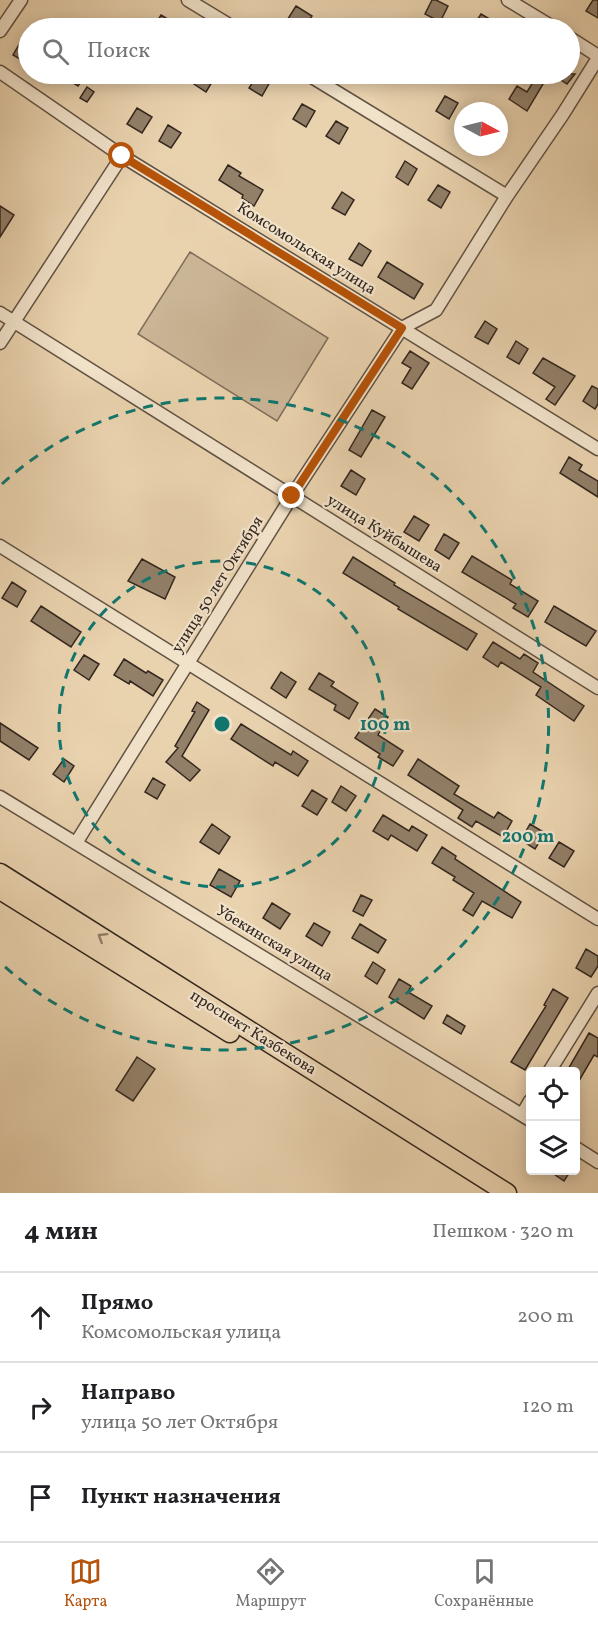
<!DOCTYPE html>
<html lang="ru">
<head>
<meta charset="utf-8">
<style>
	:root { --surface:#fff; --page:#f6f6f6; --text:#202124; --muted:#757577; --line:#e0e0e0; --accent:#b45309 }
	body { margin:0; font-family:Vollkorn,serif; background:var(--page); color:var(--text) }
	.controls { position:absolute; right:18px; bottom:18px; display:grid; overflow:hidden; border-radius:6px; box-shadow:0 3px 15px #0003 }
	.controls button { width:54px; height:54px; display:grid; place-items:center; padding:0; border:0; border-bottom:2px solid var(--line); background:var(--surface); color:var(--text); font:30px sans-serif }
	.compass { position:absolute; left:454px; top:102px; width:54px; height:54px; border-radius:50%; background:var(--surface); box-shadow:0 3px 15px #0003; rotate:97deg }
	.stop { position:absolute; width:18px; height:18px; margin:-14px; border:4px solid #b45309; border-radius:50%; background:#fff }
	.stop.end { background:#b45309; border-color:#fff; box-shadow:0 2px 6px #0008 }
	.list { margin:0; padding:0; list-style:none }
	h2 { display:flex; justify-content:space-between; align-items:center; height:78px; margin:0; padding:0 24px; font-size:26px }
	h2 small { font-size:20px; font-weight:400; color:var(--muted) }
	.list li { display:grid; grid-template-columns:39px 1fr auto; gap:18px; align-items:center; box-sizing:border-box; height:90px; padding:0 24px; border-top:2px solid var(--line) }
	.list b { display:block; font-size:22px; white-space:nowrap }
	.list p { margin:0; font-size:20px; white-space:nowrap; color:var(--muted) }
	.list em { font-size:20px; font-style:normal; color:var(--muted) }
	.icon { flex:none; width:33px; height:33px; fill:none; stroke:currentColor; stroke-width:2; stroke-linecap:round; stroke-linejoin:round }
	.map { position:relative; flex:none; width:598px; height:1193px; overflow:hidden }
	.search { position:absolute; background:var(--surface); box-shadow:0 3px 15px #0003; left:18px; right:18px; top:18px; height:66px; display:flex; align-items:center; gap:15px; box-sizing:border-box; padding:0 21px; border-radius:33px; color:var(--muted); font-size:22px }
	.sheet { height:348px; background:var(--surface) }
	nav { display:flex; justify-content:space-around; align-items:center; box-sizing:border-box; height:84px; border-top:2px solid var(--line); background:var(--surface); font-size:16px; color:var(--muted) }
	nav a { display:grid; justify-items:center; gap:3px }
	nav .on { color:var(--accent) }
	.map>svg:first-child { display:block }
</style>
</head>
<body>
<div class="map">
<svg width="598" height="1193" viewBox="0 0 598 1193">
	<rect width="100%" height="100%" fill="#e9d2ae"/>
	<filter id="stains"><feTurbulence type="fractalNoise" baseFrequency=".00333" numOctaves="4"/><feColorMatrix values="0 0 0 0 .2 0 0 0 0 .09 0 0 0 0 .02 0 0 0 .5 -.17"/></filter>
	<radialGradient id="worn" r=".72"><stop offset=".6" stop-color="#630" stop-opacity="0"/><stop offset="1" stop-color="#630" stop-opacity=".3"/></radialGradient>
	<path fill="#cab596" stroke="#7f6e5a" stroke-width="1.5" d="M 190,252 L 328,338 L 277,421 L 138,334 Z"/>
	<path fill="#928069" stroke="#34271f" stroke-width="1.5" d="M 432,0 L 436,0 L 448,6 L 440,22 L 425,14 Z
		M 593,0 L 598,0 L 598,18 L 586,11 Z
		M 296,6 L 312,16 L 304,28 L 290,28 L 284,25 Z
		M 481,14 L 505,28 L 472,28 Z
		M 161,15 L 174,23 L 170,28 L 153,28 Z
		M 28,29 L 28,55 L 25,62 L 13,55 Z
		M 59,74 L 86,74 L 78,86 Z
		M 200,74 L 217,74 L 206,92 L 194,84 Z
		M 258,74 L 271,80 L 262,96 L 249,88 Z
		M 538,74 L 549,74 L 527,111 L 509,99 L 517,86 L 527,92 Z
		M 552,74 L 575,74 L 567,84 Z
		M 87,87 L 94,92 L 87,102 L 80,98 Z
		M 445,96 L 458,103 L 449,119 L 436,111 Z
		M 302,104 L 315,111 L 306,127 L 293,119 Z
		M 137,108 L 152,117 L 142,133 L 127,124 Z
		M 336,121 L 348,128 L 339,144 L 326,136 Z
		M 168,125 L 181,133 L 171,148 L 159,141 Z
		M 405,161 L 417,169 L 408,185 L 396,177 Z
		M 228,165 L 241,173 L 239,176 L 263,190 L 254,206 L 242,198 L 243,195 L 219,180 Z
		M 438,185 L 450,192 L 441,208 L 428,200 Z
		M 342,192 L 354,200 L 345,215 L 332,208 Z
		M 0,206 L 14,215 L 0,237 Z
		M 359,243 L 371,251 L 362,266 L 349,259 Z
		M 387,262 L 423,284 L 414,299 L 378,277 Z
		M 485,321 L 497,329 L 488,344 L 475,337 Z
		M 516,341 L 528,349 L 519,364 L 507,357 Z
		M 410,351 L 429,363 L 412,389 L 402,383 L 411,368 L 402,363 Z
		M 543,358 L 575,376 L 555,405 L 546,399 L 555,387 L 533,373 Z
		M 592,386 L 598,389 L 598,404 L 595,409 L 583,401 Z
		M 372,410 L 385,417 L 361,457 L 349,450 Z
		M 569,457 L 582,465 L 579,470 L 598,481 L 598,497 L 560,473 Z
		M 351,470 L 365,479 L 356,495 L 341,486 Z
		M 414,516 L 429,525 L 419,541 L 404,532 Z
		M 444,534 L 459,543 L 449,559 L 435,550 Z
		M 472,556 L 512,580 L 510,584 L 538,601 L 528,617 L 513,608 L 516,604 L 462,572 Z
		M 353,557 L 395,583 L 394,585 L 477,634 L 467,650 L 398,609 L 399,607 L 343,573 Z
		M 142,559 L 175,577 L 165,599 L 128,581 Z
		M 12,582 L 26,591 L 17,607 L 2,598 Z
		M 41,606 L 81,632 L 71,647 L 31,621 Z
		M 554,606 L 596,631 L 586,646 L 545,622 Z
		M 493,642 L 520,659 L 524,654 L 538,663 L 533,672 L 584,706 L 574,721 L 536,695 L 541,687 L 501,662 L 498,667 L 483,657 Z
		M 84,655 L 99,664 L 89,680 L 74,670 Z
		M 124,659 L 146,673 L 148,671 L 163,680 L 153,696 L 130,681 L 129,684 L 114,675 Z
		M 281,672 L 296,682 L 286,698 L 271,688 Z
		M 319,673 L 334,682 L 331,686 L 358,703 L 349,719 L 334,710 L 336,705 L 309,689 Z
		M 197,702 L 209,710 L 182,756 L 200,770 L 190,781 L 166,762 L 178,748 L 175,746 L 195,712 L 192,711 Z
		M 375,709 L 388,717 L 378,735 L 403,751 L 393,766 L 378,757 L 380,754 L 355,738 Z
		M 0,723 L 38,748 L 29,760 L 0,741 Z
		M 241,724 L 291,755 L 293,751 L 308,761 L 298,776 L 275,762 L 273,766 L 231,739 Z
		M 64,759 L 74,766 L 64,782 L 53,774 Z
		M 418,759 L 459,786 L 454,794 L 494,818 L 498,812 L 512,821 L 503,837 L 476,821 L 472,827 L 458,818 L 463,810 L 408,775 Z
		M 153,778 L 165,785 L 157,799 L 145,792 Z
		M 341,786 L 356,796 L 346,811 L 332,802 Z
		M 312,790 L 327,799 L 317,815 L 302,806 Z
		M 383,815 L 409,831 L 412,826 L 427,835 L 417,851 L 391,835 L 388,840 L 373,831 Z
		M 212,824 L 230,837 L 219,854 L 200,842 Z
		M 530,824 L 545,833 L 535,849 L 521,840 Z
		M 559,842 L 574,851 L 564,867 L 549,858 Z
		M 442,847 L 456,856 L 455,859 L 521,902 L 512,918 L 482,901 L 473,916 L 463,910 L 474,893 L 453,880 L 455,877 L 432,863 Z
		M 219,869 L 240,881 L 231,897 L 210,885 Z
		M 361,895 L 372,900 L 363,916 L 353,911 Z
		M 272,903 L 290,914 L 280,929 L 263,918 Z
		M 314,923 L 330,932 L 322,946 L 306,936 Z
		M 360,924 L 386,940 L 378,953 L 352,938 Z
		M 586,949 L 598,956 L 598,966 L 591,977 L 576,968 Z
		M 373,962 L 385,970 L 377,984 L 365,976 Z
		M 399,979 L 411,986 L 408,992 L 432,1006 L 424,1019 L 389,997 Z
		M 553,989 L 568,998 L 525,1070 L 511,1062 L 546,1006 L 544,1005 Z
		M 447,1015 L 465,1026 L 461,1034 L 443,1023 Z
		M 589,1033 L 598,1038 L 598,1057 L 594,1055 L 576,1086 L 576,1071 L 567,1071 Z
		M 137,1057 L 155,1069 L 133,1101 L 116,1090 Z
		M 548,1170 L 571,1170 L 564,1181 Z"/>
	<g fill="none" stroke-linecap="round" stroke-linejoin="round">
		<defs>
			<path id="minor" d="M 188,0 L 234,28
				M 508,0 L 554,28
				M 0,31 L 21,0
				M 570,38 L 598,56
				M 0,72 L 122,156 L 598,449
				M 307,74 L 507,196
				M 0,313 L 598,688
				M 0,343 L 122,156
				M 0,546 L 598,919
				M 0,797 L 530,1120
				M 76,843 L 292,496 L 402,328 L 436,310 L 507,196 L 563,114 L 598,58
				M 549,1072 L 598,993
				M 522,1115 L 530,1101
				M 576,1148 L 598,1162"/>
			<path id="highway" d="M 0,873 L 507,1193
				M 0,890 L 230,1033"/>
		</defs>
		<use href="#minor" stroke="#615243" stroke-width="15"/>
		<use href="#highway" stroke="#34271f" stroke-width="21"/>
		<use href="#minor" stroke="#f1e2ca" stroke-width="12"/>
		<use href="#highway" stroke="#e9d2ae" stroke-width="18"/>
	</g>
	<defs><path id="oneway-chevron" d="M-2-3.5L2.5 0L-2 3.5" fill="none" stroke-width="1.6" stroke-linecap="round" stroke-linejoin="round" transform="scale(1.5)"/></defs>
	<use stroke="#8e7c66" href="#oneway-chevron" transform="translate(102 937) rotate(-148)"/>
	<g fill="none" stroke-linecap="round" stroke-linejoin="round">
		<path stroke="#b45309" stroke-width="8" d="M 122,156 L 402,328 L 292,496"/>
	</g>
	<g fill="none" stroke="#0f766e" stroke-width="3" stroke-dasharray="10 8">
		<circle cx="222" cy="724" r="163"/>
		<path d="M2 484A326 326 0 1 1 2 964"/>
	</g>
	<g text-anchor="middle" dominant-baseline="central" stroke-width="4.5" stroke-linejoin="round" paint-order="stroke">
		<g font-size="16" fill="#34271f" stroke="#f1e2ca">
			<text transform="translate(306 249) rotate(32)">Комсомольская улица</text>
			<text transform="translate(384 534) rotate(32)">улица Куйбышева</text>
			<text transform="translate(218 585) rotate(-58)">улица 50 лет Октября</text>
			<text transform="translate(274 944) rotate(31)">Убекинская улица</text>
			<text transform="translate(253 1033) rotate(32)">проспект Казбекова</text>
		</g>
	</g>
	<circle cx="222" cy="724" r="9" fill="#0f766e" stroke="#f1e2ca" stroke-width="3"/>
	<g font-size="18" text-anchor="middle" font-weight="bold" fill="#0f766e" stroke="#f1e2ca" stroke-width="4.5" stroke-linejoin="round" paint-order="stroke">
		<text x="385" y="730">100 m</text>
		<text x="528" y="842">200 m</text>
	</g>
	<rect width="100%" height="100%" filter="url(#stains)"/>
	<rect width="100%" height="100%" fill="url(#worn)"/>
</svg>
<div class="controls">
<button><svg class="icon" aria-label="locate" viewBox="0 0 24 24"><circle cx="12" cy="12" r="6"/><path d="M12 2v4M12 18v4M2 12h4M18 12h4"/></svg></button>
<button><svg class="icon" aria-label="layers" viewBox="0 0 24 24"><path d="M12 4l9 5-9 5-9-5zM3 14l9 5 9-5"/></svg></button>
</div>
<svg class="compass" viewBox="-18 -18 36 36"><path d="M0-13l5 13h-10z" fill="#e53935"/><path d="M0 13l5-13h-10z" fill="#757577"/></svg>
<div class="stop" style="left:122px;top:156px"></div>
<div class="stop end" style="left:292px;top:496px"></div>
<div class="search"><svg class="icon" aria-label="search" viewBox="0 0 24 24"><circle cx="10" cy="10" r="6"/><path d="M15 15l6 6"/></svg>Поиск</div>
</div>
<section class="sheet">
<h2>4 мин<small>Пешком · 320 m</small></h2>
<ul class="list">
<li><svg class="icon" aria-label="ahead" viewBox="0 0 24 24"><path d="M12 20V5M6 11l6-6 6 6"/></svg><div><b>Прямо</b><p>Комсомольская улица</p></div><em>200 m</em></li>
<li><svg class="icon" aria-label="right" viewBox="0 0 24 24"><path d="M7 20v-9h11M14 6l5 5-5 5"/></svg><div><b>Направо</b><p>улица 50 лет Октября</p></div><em>120 m</em></li>
<li><svg class="icon" aria-label="arrive" viewBox="0 0 24 24"><path d="M6 21V4h12l-3 4 3 4H6"/></svg><div><b>Пункт назначения</b></div></li>
</ul>
</section>
<nav>
<a class="on"><svg class="icon" aria-label="map" viewBox="0 0 24 24"><path d="M3 6l6-2 6 2 6-2v14l-6 2-6-2-6 2zM9 4v14M15 6v14"/></svg>Карта</a>
<a><svg class="icon" aria-label="directions" viewBox="0 0 24 24"><path d="M12 3l9 9-9 9-9-9zM9 14v-3h6M13 9l2 2-2 2"/></svg>Маршрут</a>
<a><svg class="icon" aria-label="saved" viewBox="0 0 24 24"><path d="M7 4h10v16l-5-4-5 4z"/></svg>Сохранённые</a>
</nav>
</body>
</html>
